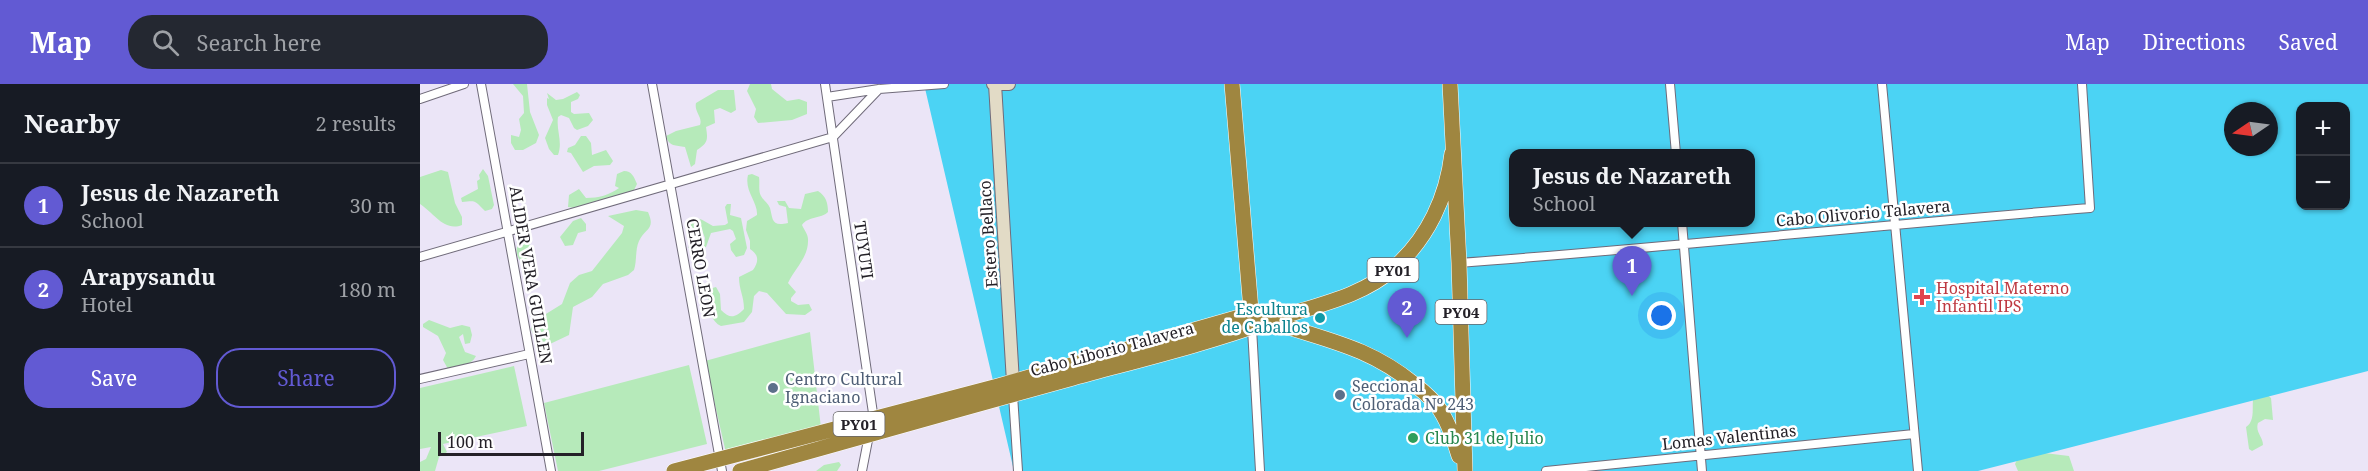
<!DOCTYPE html>
<html lang="en">
<head>
<meta charset="utf-8">
<style>
	:root { --surface:#171b24; --page:#242831; --text:#f1f3f6; --muted:#9ea1a6; --line:#363941; --accent:#625ad3 }
	body { margin:0; font-family:"Noto Serif",serif; background:var(--page); color:var(--text) }
	.controls { position:absolute; right:18px; top:18px; display:grid; overflow:hidden; border-radius:12px; box-shadow:0 2px 4px #0004 }
	.controls button { width:54px; height:54px; display:grid; place-items:center; padding:0; border:0; border-bottom:2px solid var(--line); background:var(--surface); color:var(--text); font:30px sans-serif }
	.compass { position:absolute; left:1804px; top:18px; width:54px; height:54px; border-radius:50%; background:var(--surface); box-shadow:0 2px 4px #0004; rotate:257deg }
	.scale { position:absolute; left:18px; bottom:15px; width:146px; box-sizing:border-box; padding-left:6px; border:3px solid #242128; border-top:0; font-size:16px; line-height:21px; white-space:nowrap; color:#242128; -webkit-text-stroke:4px #fff; paint-order:stroke }
	.you { position:absolute; left:1242px; top:232px; width:21px; height:21px; margin:-15px; border:4px solid #fff; border-radius:50%; background:#1a73e8; box-shadow:0 0 0 9px #1a73e833 }
	.badge { display:grid; place-items:center; width:39px; height:39px; border-radius:50%; background:var(--accent); color:#fff; font-size:20px; font-weight:700 }
	.pin { position:absolute; translate:-50% -50px; filter:drop-shadow(0 2px 3px #0008) }
	.pin::after { content:''; position:absolute; top:32px; width:21px; height:18px; background:inherit; clip-path:polygon(0 0,100% 0,50% 100%) }
	.popup { position:absolute; left:1089px; top:65px; width:246px; height:78px; box-sizing:border-box; display:grid; place-content:center; border-radius:12px; background:var(--surface); filter:drop-shadow(0 2px 4px #0005); font-size:20px; white-space:nowrap; color:var(--muted) }
	.popup b { font-size:22px; color:var(--text) }
	.popup::after { content:''; position:absolute; left:50%; top:100%; margin-left:-12px; border:12px solid transparent; border-top-color:var(--surface) }
	.list { margin:0; padding:0; list-style:none }
	h2 { display:flex; justify-content:space-between; align-items:center; height:78px; margin:0; padding:0 24px; font-size:26px }
	h2 small { font-size:20px; font-weight:400; color:var(--muted) }
	.list li { display:grid; grid-template-columns:39px 1fr auto; gap:18px; align-items:center; box-sizing:border-box; height:84px; padding:0 24px; border-top:2px solid var(--line) }
	.list b { display:block; font-size:22px; white-space:nowrap }
	.list p { margin:0; font-size:20px; white-space:nowrap; color:var(--muted) }
	.list em { font-size:20px; font-style:normal; color:var(--muted) }
	.actions { display:flex; gap:12px; padding:18px 24px }
	.actions a { flex:1; padding:14px 0; border:2px solid var(--accent); border-radius:24px; text-align:center; font-size:21px; color:var(--accent) }
	.actions .main { background:var(--accent); color:#fff }
	.icon { flex:none; width:33px; height:33px; fill:none; stroke:currentColor; stroke-width:2; stroke-linecap:round; stroke-linejoin:round }
	.map { position:relative; flex:none; width:1948px; height:387px; overflow:hidden }
	header { display:flex; align-items:center; gap:36px; box-sizing:border-box; height:84px; padding:0 30px; background:var(--accent); color:#fff }
	header strong { font-size:28px }
	nav { display:flex; gap:33px; margin-inline-start:auto; font-size:21px }
	.search { width:420px; height:54px; background:var(--page); display:flex; align-items:center; gap:15px; box-sizing:border-box; padding:0 21px; border-radius:24px; color:var(--muted); font-size:22px }
	main { display:flex }
	aside { flex:1; background:var(--surface) }
	.map>svg:first-child { display:block }
</style>
</head>
<body>
<header>
<strong>Map</strong>
<div class="search"><svg class="icon" aria-label="search" viewBox="0 0 24 24"><circle cx="10" cy="10" r="6"/><path d="M15 15l6 6"/></svg>Search here</div>
<nav><a>Map</a><a>Directions</a><a>Saved</a></nav>
</header>
<main>
<aside>
<h2>Nearby<small>2 results</small></h2>
<ul class="list">
<li><span class="badge">1</span><div><b>Jesus de Nazareth</b><p>School</p></div><em>30 m</em></li>
<li><span class="badge">2</span><div><b>Arapysandu</b><p>Hotel</p></div><em>180 m</em></li>
</ul>
<div class="actions"><a class="main">Save</a><a>Share</a></div>
</aside>
<div class="map">
<svg width="1948" height="387" viewBox="0 0 1948 387">
	<rect width="100%" height="100%" fill="#ebe5f7"/>
	<path fill="#b6eaba" d="M 93,0 L 107,0 L 110,28 L 119,51 L 116,59 L 103,66 L 95,66 L 91,59 L 91,51 L 99,53 L 101,46 L 99,35 L 104,29 L 103,12 Z
		M 330,0 L 351,0 L 352,5 L 367,17 L 379,15 L 387,18 L 387,30 L 372,36 L 338,39 L 334,33 L 336,25 L 327,7 Z
		M 298,6 L 314,6 L 316,26 L 311,29 L 300,24 L 294,26 L 295,39 L 286,43 C 288,56 288,59 277,66 L 275,80 L 271,83 L 265,63 C 256,61 249,63 246,52 L 256,47 L 280,41 C 283,33 274,28 276,19 Z
		M 157,8 L 160,11 L 158,15 L 151,18 L 151,28 L 154,30 L 169,29 L 173,36 L 168,42 L 157,46 L 154,44 L 149,34 L 141,31 L 138,33 C 136,47 143,57 138,71 L 134,71 L 129,65 L 125,54 L 133,36 L 127,21 L 127,14 L 129,15 L 127,9 L 136,16 L 143,15 Z
		M 161,52 L 166,52 L 171,59 L 172,71 L 186,66 L 193,77 L 190,81 L 174,82 L 163,88 L 151,69 L 147,68 L 148,64 L 155,61 Z
		M 63,85 L 68,92 L 74,121 L 72,125 L 65,127 C 55,117 57,116 42,118 L 41,114 L 58,105 L 57,97 L 60,95 L 59,91 Z
		M 21,86 L 28,88 L 35,119 L 42,133 L 42,141 C 24,148 14,129 0,120 L 0,93 Z
		M 204,87 C 212,87 214,93 217,100 L 213,108 L 155,124 L 148,123 L 149,111 L 159,105 L 166,114 C 179,114 189,111 199,104 L 195,102 L 197,90 Z
		M 332,90 L 339,93 C 340,99 338,107 341,112 C 344,117 348,119 350,124 C 353,135 351,143 368,139 L 366,123 L 359,121 L 357,117 L 365,117 L 369,124 L 381,125 L 385,110 L 398,107 C 406,112 408,119 408,128 C 401,135 388,132 382,141 C 384,146 388,150 388,155 C 389,173 375,184 368,199 L 376,208 L 371,214 L 371,217 L 378,221 L 389,220 L 392,226 L 385,231 L 366,230 L 347,209 L 339,207 L 334,212 L 332,228 L 324,238 L 301,242 C 289,237 286,217 289,205 L 296,203 L 300,210 L 301,226 C 310,235 315,234 324,225 C 324,212 319,206 319,193 L 333,186 C 339,177 339,171 330,165 L 330,157 L 326,146 L 327,137 L 337,131 C 338,118 324,107 328,91 Z
		M 307,120 L 311,120 L 310,131 L 321,134 L 327,164 L 324,171 L 316,173 L 311,166 L 310,160 L 316,155 L 313,147 L 310,145 L 291,149 L 286,163 L 271,166 L 268,163 L 284,161 L 285,154 L 282,146 L 267,143 L 265,139 C 275,129 284,137 293,142 L 305,141 L 308,139 L 305,123 Z
		M 216,126 L 228,128 C 236,146 225,144 219,157 C 215,166 217,177 214,186 L 208,191 L 183,200 L 172,213 L 153,223 L 149,251 L 130,260 L 121,262 L 117,260 L 111,245 L 113,238 L 142,220 L 150,199 L 159,191 L 172,187 L 202,149 L 204,142 L 188,132 Z
		M 161,134 L 166,140 L 166,147 L 158,149 L 153,161 L 145,162 L 140,153 L 153,137 Z
		M 107,155 L 113,166 L 105,177 L 101,178 C 94,169 95,158 107,155 Z
		M 9,236 L 30,244 L 42,241 L 50,243 L 52,251 L 50,259 L 45,260 L 43,250 L 39,253 L 45,268 L 56,272 C 51,282 38,284 28,285 L 23,276 L 26,269 L 18,252 L 3,243 L 3,240 Z
		M 390,248 L 401,344 L 306,369 L 285,277 Z
		M 269,281 L 287,360 L 179,387 L 138,387 L 124,319 Z
		M 94,282 L 107,342 L 23,360 L 27,368 L 19,373 L 15,387 L 0,387 L 0,378 L 6,375 L 11,363 L 0,365 L 0,304 Z
		M 1845,309 L 1851,314 L 1853,336 L 1845,335 L 1838,339 C 1835,348 1843,353 1843,361 L 1832,367 L 1829,365 L 1826,343 C 1835,337 1832,325 1833,316 Z
		M 1616,368 L 1649,372 L 1654,387 L 1598,387 L 1595,380 L 1597,376 Z
		M 419,378 L 421,381 L 417,387 L 396,387 L 404,381 Z"/>
	<path fill="#4bd3f4" fill-rule="evenodd" d="M 504,0 L 1948,0 L 1948,287 L 1558,387 L 594,387 ZM 1880,22 L 1926,22 L 1926,122 L 1880,122 ZM 1813,27 L 1849,27 L 1849,63 L 1813,63 ZM 1094,70 L 1330,70 L 1330,138 L 1094,138 Z"/>
	<g fill="none" stroke-linecap="round" stroke-linejoin="round">
		<defs>
			<path id="street" d="M 61,0 L 131,387
				M 232,0 L 302,387
				M 405,0 L 454,336
				M 1250,0 L 1256,70
				M 1462,0 L 1498,387
				M 407,13 L 459,5 L 524,0
				M 0,15 L 44,0
				M 1262,138 L 1282,387
				M 0,173 L 413,53 L 459,5
				M 1039,179 C 1250,163 1460,141 1670,124 L 1662,0
				M 832,244 L 840,387
				M 0,295 L 109,270
				M 593,311 L 598,387
				M 442,387 L 449,351
				M 1126,387 L 1494,350"/>
			<path id="secondary" d="M 573,0 L 589,0
				M 575,0 L 593,298"/>
			<path id="highway" d="M 812,0 L 832,238
				M 1030,0 L 1039,179 L 1045,387
				M 847,236 C 903,256 946,261 994,300 C 1003,307 1014,316 1020,326 C 1029,340 1034,356 1039,372
				M 254,387 L 578,302 L 830,230
				M 320,387 C 431,355 542,325 653,294 C 719,276 786,260 849,237 C 891,222 941,214 974,184 C 1008,154 1027,113 1032,69"/>
		</defs>
		<use href="#street" stroke="#706b7a" stroke-width="10"/>
		<use href="#secondary" stroke="#706b7a" stroke-width="14"/>
		<use href="#highway" stroke="#fff" stroke-width="16"/>
		<use href="#street" stroke="#fff" stroke-width="8"/>
		<use href="#secondary" stroke="#e2dbc6" stroke-width="12"/>
		<use href="#highway" stroke="#9f8640" stroke-width="15"/>
	</g>
	<path fill="#e0444e" stroke="#fff" stroke-width="2" d="M1499 204h6v6h6v6h-6v6h-6v-6h-6v-6h6z"/>
	<circle fill="#0f9aa8" stroke="#fff" stroke-width="2" cx="900" cy="234" r="6"/>
	<g fill="#5c6f8a" stroke="#fff" stroke-width="2">
		<circle cx="353" cy="304" r="6"/>
		<circle cx="920" cy="311" r="6"/>
	</g>
	<circle fill="#2e9e5b" stroke="#fff" stroke-width="2" cx="993" cy="354" r="6"/>
	<g text-anchor="middle" dominant-baseline="central" stroke-width="5" stroke-linejoin="round" paint-order="stroke">
		<g fill="#fff" stroke="#666468" stroke-width="1.5">
			<rect x="947.5" y="174" width="51" height="24" rx="4.5"/>
			<rect x="1015.5" y="216" width="51" height="24" rx="4.5"/>
			<rect x="413.5" y="328" width="51" height="24" rx="4.5"/>
		</g>
		<g font-size="15" font-weight="bold" fill="#242128">
			<text x="973" y="186">PY01</text>
			<text x="1041" y="228">PY04</text>
			<text x="439" y="340">PY01</text>
		</g>
		<g font-size="16" fill="#242128" stroke="#fff">
			<text transform="translate(1443 129) rotate(-5)">Cabo Olivorio Talavera</text>
			<text transform="translate(568 150) rotate(-94)">Estero Bellaco</text>
			<text transform="translate(444 166) rotate(82)">TUYUTI</text>
			<text transform="translate(281 184) rotate(80)">CERRO LEON</text>
			<text transform="translate(111 191) rotate(80)">ALIDER VERA GUILLEN</text>
			<text transform="translate(692 265) rotate(-15)">Cabo Liborio Talavera</text>
			<text transform="translate(1309 353) rotate(-6)">Lomas Valentinas</text>
		</g>
		<g font-size="16" fill="#be3a42" stroke="#fff" text-anchor="start">
			<text x="1516" y="204">Hospital Materno<tspan x="1516" dy="18">Infantil IPS</tspan></text>
		</g>
		<g font-size="16" fill="#0d838f" stroke="#fff" text-anchor="end">
			<text x="888" y="225">Escultura<tspan x="888" dy="18">de Caballos</tspan></text>
		</g>
		<g font-size="16" fill="#4e5e75" stroke="#fff" text-anchor="start">
			<text x="365" y="295">Centro Cultural<tspan x="365" dy="18">Ignaciano</tspan></text>
			<text x="932" y="302">Seccional<tspan x="932" dy="18">Colorada Nº 243</tspan></text>
		</g>
		<g font-size="16" fill="#27864d" stroke="#fff" text-anchor="start">
			<text x="1005" y="354">Club 31 de Julio</text>
		</g>
	</g>
</svg>
<div class="controls">
<button>+</button>
<button>−</button>
</div>
<svg class="compass" viewBox="-18 -18 36 36"><path d="M0-13l5 13h-10z" fill="#e53935"/><path d="M0 13l5-13h-10z" fill="#9ea1a6"/></svg>
<div class="scale">100 m</div>
<div class="you"></div>
<div class="pin badge" style="left:1212px;top:212px">1</div>
<div class="popup"><b>Jesus de Nazareth</b>School</div>
<div class="pin badge" style="left:987px;top:254px">2</div>
</div>
</main>
</body>
</html>
